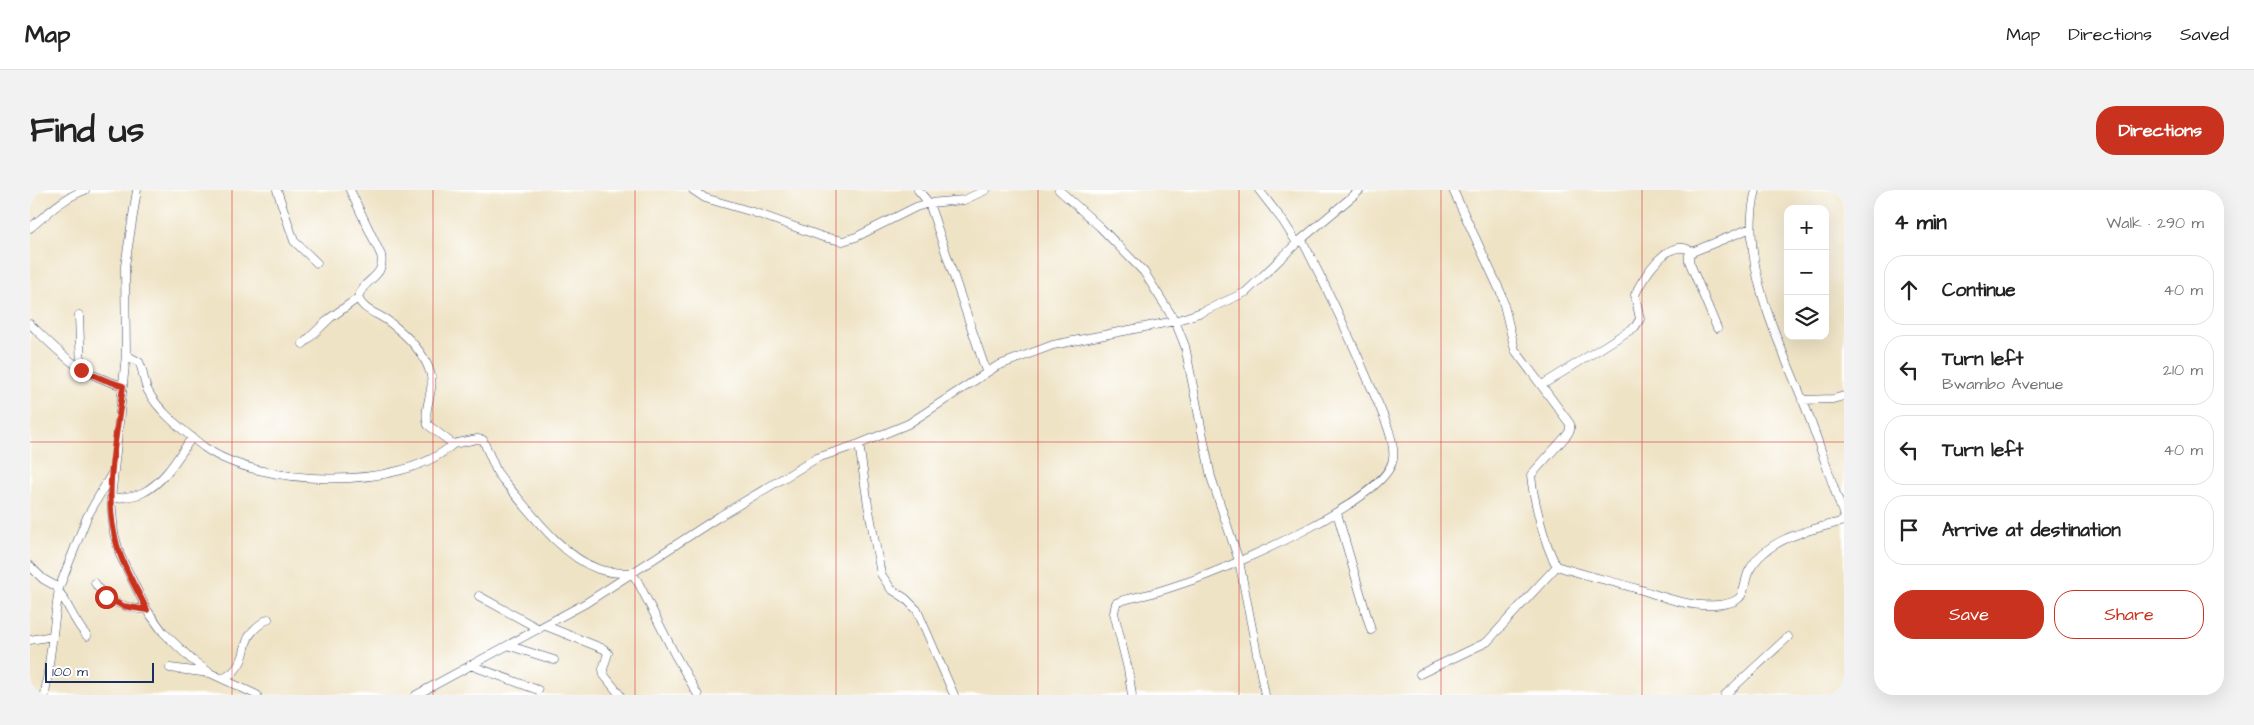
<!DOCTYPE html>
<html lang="en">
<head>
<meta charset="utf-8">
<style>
	:root { --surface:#fff; --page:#f2f2f2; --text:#222; --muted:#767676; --line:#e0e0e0; --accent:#c8321e }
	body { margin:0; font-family:"Architects Daughter",sans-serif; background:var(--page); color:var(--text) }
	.controls { position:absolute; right:15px; top:15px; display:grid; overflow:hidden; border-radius:10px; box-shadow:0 5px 20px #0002 }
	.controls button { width:45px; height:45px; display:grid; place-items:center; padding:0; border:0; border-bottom:1px solid var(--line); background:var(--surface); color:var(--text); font:25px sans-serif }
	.scale { position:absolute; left:15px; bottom:12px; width:109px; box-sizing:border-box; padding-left:5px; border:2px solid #1b2f5e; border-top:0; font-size:14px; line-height:18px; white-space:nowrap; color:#1b2f5e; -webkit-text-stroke:4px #fff; paint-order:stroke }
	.stop { position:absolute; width:15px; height:15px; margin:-11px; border:4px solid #c8321e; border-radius:50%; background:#fff }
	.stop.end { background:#c8321e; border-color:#fff; box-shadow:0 1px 5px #0008 }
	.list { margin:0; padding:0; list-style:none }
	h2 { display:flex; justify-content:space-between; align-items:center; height:65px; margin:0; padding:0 20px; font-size:21px }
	h2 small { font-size:16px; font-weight:400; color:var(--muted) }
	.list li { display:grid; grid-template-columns:32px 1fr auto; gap:15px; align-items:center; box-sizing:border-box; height:70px; margin:0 10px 10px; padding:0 10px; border:1px solid var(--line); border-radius:20px }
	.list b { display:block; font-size:19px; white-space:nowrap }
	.list p { margin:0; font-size:16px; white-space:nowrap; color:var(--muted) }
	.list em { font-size:16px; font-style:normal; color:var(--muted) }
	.actions { display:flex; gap:10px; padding:15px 20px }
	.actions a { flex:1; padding:11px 0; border:1px solid var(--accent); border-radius:20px; text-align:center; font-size:18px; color:var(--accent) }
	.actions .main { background:var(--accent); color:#fff }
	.icon { flex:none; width:28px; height:28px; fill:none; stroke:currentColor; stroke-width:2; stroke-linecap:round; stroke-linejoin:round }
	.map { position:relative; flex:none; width:1814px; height:505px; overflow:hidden; border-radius:20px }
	header { display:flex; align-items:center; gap:30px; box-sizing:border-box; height:70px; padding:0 25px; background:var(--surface); border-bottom:1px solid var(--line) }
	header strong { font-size:24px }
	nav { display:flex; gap:28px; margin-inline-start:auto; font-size:18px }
	.intro { display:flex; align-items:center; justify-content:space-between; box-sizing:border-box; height:120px; padding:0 30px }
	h1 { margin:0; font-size:35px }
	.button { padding:12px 22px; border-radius:20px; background:var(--accent); color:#fff; font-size:18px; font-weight:700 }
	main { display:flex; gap:30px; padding:0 30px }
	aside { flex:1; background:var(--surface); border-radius:20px; box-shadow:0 5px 20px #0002 }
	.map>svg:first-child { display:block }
</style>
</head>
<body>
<header>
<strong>Map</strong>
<nav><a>Map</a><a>Directions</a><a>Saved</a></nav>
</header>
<div class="intro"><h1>Find us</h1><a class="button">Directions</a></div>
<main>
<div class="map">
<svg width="1814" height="505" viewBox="0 0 1814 505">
	<rect width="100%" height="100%" fill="#fff"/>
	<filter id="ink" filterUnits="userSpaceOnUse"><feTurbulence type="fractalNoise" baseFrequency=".02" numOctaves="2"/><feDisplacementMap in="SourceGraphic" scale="10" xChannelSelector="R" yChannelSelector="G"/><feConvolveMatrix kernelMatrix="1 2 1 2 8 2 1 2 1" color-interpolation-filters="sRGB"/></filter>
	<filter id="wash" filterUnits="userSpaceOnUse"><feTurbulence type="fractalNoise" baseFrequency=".0096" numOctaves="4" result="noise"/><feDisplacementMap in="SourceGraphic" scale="20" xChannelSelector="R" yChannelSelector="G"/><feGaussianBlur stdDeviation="1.12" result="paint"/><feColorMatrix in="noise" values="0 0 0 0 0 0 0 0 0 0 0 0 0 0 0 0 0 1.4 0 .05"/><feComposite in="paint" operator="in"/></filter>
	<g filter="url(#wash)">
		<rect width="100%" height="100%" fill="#efe3c5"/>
	</g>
	<g filter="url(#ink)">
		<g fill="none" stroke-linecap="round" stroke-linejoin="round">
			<defs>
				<path id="street" d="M 107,0 L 95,76 L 96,165 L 81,309 L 84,343 L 90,365 L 117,420 L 133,442 L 161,469 L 180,483 L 227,505
					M 247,0 L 264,51 L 287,73
					M 320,0 L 351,65 C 356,88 333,88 328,108 C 334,121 347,123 358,131 C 374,143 394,162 400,182 C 406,200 392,218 398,235 L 423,254 L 447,249 L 453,250 L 467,282 L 473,290 C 499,320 530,365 568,379 C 579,383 590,383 602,383 L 608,392 L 644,463 L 668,505
					M 663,0 L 675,8 L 723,22 L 793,47 L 813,51 L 826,47 L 886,17 L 899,13 L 934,10 L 956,0
					M 888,0 L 899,13 L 956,181
					M 1029,0 L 1070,37 L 1114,82 L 1145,131 L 1155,156 L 1181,287 L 1209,371 L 1235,505
					M 1229,0 L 1253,31 L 1267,53
					M 1423,0 L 1471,103 L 1485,160 L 1540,234 L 1540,240 L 1537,245 L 1501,285 C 1503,307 1515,358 1527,376 C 1553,385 1581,391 1608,399 C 1628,405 1650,414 1671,415 C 1681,416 1700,415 1708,409 C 1716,403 1714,390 1719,381 C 1737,347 1781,340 1814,331
					M 1726,0 C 1708,70 1747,147 1773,211 C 1788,249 1800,288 1814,326
					M 0,38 C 18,23 33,8 55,0
					M 49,125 L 51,180
					M 0,134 C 33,166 48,183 93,196
					M 1687,138 L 1659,71 L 1659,65 L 1662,62 L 1721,38
					M 273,154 L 300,128 L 328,108
					M 96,165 L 109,172 C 114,181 113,192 118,201 C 128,221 156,243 174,257 C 229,297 372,302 423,254
					M 1512,195 L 1605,137 L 1610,129 L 1605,105 C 1612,88 1640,44 1662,62
					M 1772,210 L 1803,209 L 1814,206
					M 829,254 L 838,315 L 851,384 L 861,399 L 875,408 L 887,420 L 924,505
					M 81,309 C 91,307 103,307 112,303 C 134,293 149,266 162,247
					M 1307,323 L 1341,440
					M 0,376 L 13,389 L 29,398
					M 65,393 C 77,413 96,418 117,420
					M 28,400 C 39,415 44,432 57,446
					M 449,406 L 509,439
					M 516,436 L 574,459 L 578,463 L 573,479 L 574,485 L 590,505
					M 0,450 L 23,446
					M 480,456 L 524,470
					M 440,475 L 508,500
					M 140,478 L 180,483
					M 1390,484 L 1457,452 L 1527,376
					M 193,489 C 197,486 202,484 205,480 C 222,461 206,448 238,429
					M 15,505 L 29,398 L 57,327 L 81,285
					M 386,505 L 556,413 L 690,326 L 787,268 L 829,254 L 878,234 L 967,176 L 1023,155 L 1145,131 L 1172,122 L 1216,102 L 1267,53 L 1330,0
					M 1102,505 L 1098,479 L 1084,423 L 1086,413 C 1096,408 1108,407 1119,404 C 1135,400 1151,394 1166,389 C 1204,375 1357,310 1363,269 C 1366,249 1349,216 1341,197 C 1320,147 1297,98 1272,50
					M 1695,505 L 1758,447"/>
			</defs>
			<use href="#street" stroke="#3b4a6d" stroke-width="9"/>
			<use href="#street" stroke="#fff" stroke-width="8"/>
		</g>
	</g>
	<g fill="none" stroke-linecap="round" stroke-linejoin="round" filter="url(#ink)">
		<path stroke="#c8321e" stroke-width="6" d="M 51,180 L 75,190 L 93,196 C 87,247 72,304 87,355 C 93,377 107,399 117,420 L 93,416 L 76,407"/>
	</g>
	<path fill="none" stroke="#d62828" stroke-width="1" stroke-opacity="0.55" d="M 202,0 L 202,505M 403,0 L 403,505M 605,0 L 605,505M 806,0 L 806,505M 1008,0 L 1008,505M 1209,0 L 1209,505M 1411,0 L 1411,505M 1612,0 L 1612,505M 0,252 L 1814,252"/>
</svg>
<div class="controls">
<button>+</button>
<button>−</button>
<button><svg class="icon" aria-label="layers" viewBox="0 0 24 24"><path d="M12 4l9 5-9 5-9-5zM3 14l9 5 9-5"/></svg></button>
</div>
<div class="scale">100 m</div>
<div class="stop" style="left:76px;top:407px"></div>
<div class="stop end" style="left:51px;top:180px"></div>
</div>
<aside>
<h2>4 min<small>Walk · 290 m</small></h2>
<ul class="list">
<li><svg class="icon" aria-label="ahead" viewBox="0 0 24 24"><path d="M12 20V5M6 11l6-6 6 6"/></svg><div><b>Continue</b></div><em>40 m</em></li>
<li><svg class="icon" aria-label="left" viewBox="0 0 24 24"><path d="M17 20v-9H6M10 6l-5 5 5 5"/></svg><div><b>Turn left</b><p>Bwambo Avenue</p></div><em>210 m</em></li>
<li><svg class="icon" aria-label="left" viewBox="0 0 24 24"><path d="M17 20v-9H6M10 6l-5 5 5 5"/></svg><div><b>Turn left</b></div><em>40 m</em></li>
<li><svg class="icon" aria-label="arrive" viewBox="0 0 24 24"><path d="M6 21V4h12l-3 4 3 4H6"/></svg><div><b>Arrive at destination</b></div></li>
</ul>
<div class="actions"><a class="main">Save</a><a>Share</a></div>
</aside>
</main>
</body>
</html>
